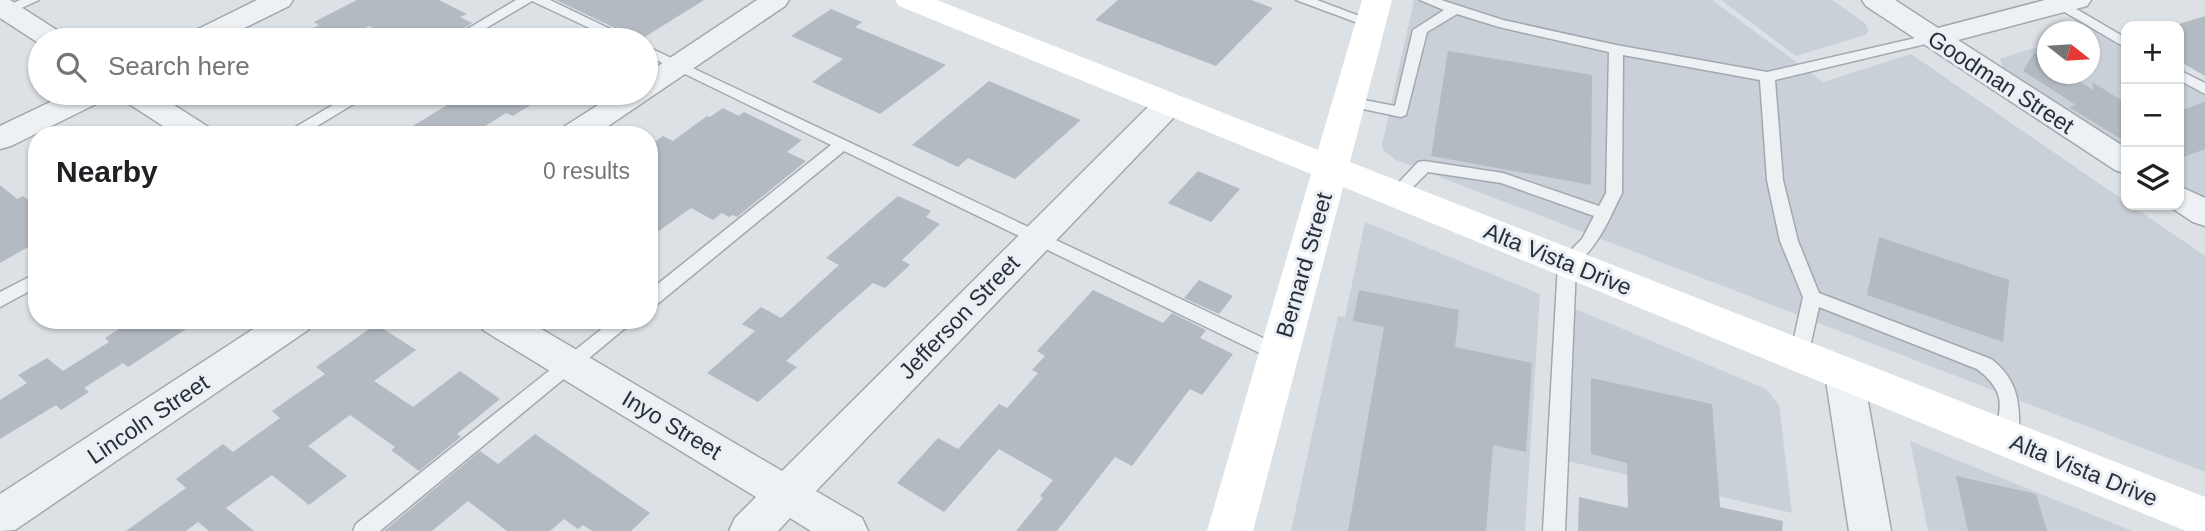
<!DOCTYPE html>
<html lang="en">
<head>
<meta charset="utf-8">
<style>
	:root { --surface:#fff; --page:#f6f6f6; --text:#202124; --muted:#757577; --line:#e0e0e0 }
	body { margin:0; font-family:Helvetica,sans-serif; background:var(--page); color:var(--text) }
	.controls { position:absolute; right:21px; top:21px; display:grid; overflow:hidden; border-radius:14px; box-shadow:0 2px 5px #0004 }
	.controls button { width:63px; height:63px; display:grid; place-items:center; padding:0; border:0; border-bottom:2px solid var(--line); background:var(--surface); color:var(--text); font:35px sans-serif }
	.compass { position:absolute; left:2037px; top:21px; width:63px; height:63px; border-radius:50%; background:var(--surface); box-shadow:0 2px 5px #0004; rotate:107deg }
	.list { margin:0; padding:0; list-style:none }
	h2 { display:flex; justify-content:space-between; align-items:center; height:91px; margin:0; padding:0 28px; font-size:30px }
	h2 small { font-size:23px; font-weight:400; color:var(--muted) }
	.icon { flex:none; width:38px; height:38px; fill:none; stroke:currentColor; stroke-width:2; stroke-linecap:round; stroke-linejoin:round }
	.map { position:relative; flex:none; width:2205px; height:531px; overflow:hidden }
	.search { position:absolute; background:var(--surface); box-shadow:0 2px 5px #0004; left:28px; top:28px; width:630px; height:77px; display:flex; align-items:center; gap:18px; box-sizing:border-box; padding:0 24px; border-radius:38px; color:var(--muted); font-size:26px }
	.panel { position:absolute; background:var(--surface); box-shadow:0 2px 5px #0004; left:28px; top:126px; width:630px; height:203px; border-radius:28px }
	.map>svg:first-child { display:block }
</style>
</head>
<body>
<div class="map">
<svg width="2205" height="531" viewBox="0 0 2205 531">
	<rect width="100%" height="100%" fill="#dce1e6"/>
	<path fill="#cad0d7" d="M 1414,0 L 1712,0 L 1823,82 L 1911,54 L 2126,202 L 2126,205 L 2131,205 L 2205,256 L 2205,472 L 1396,160 L 1384,151 L 1382,145 Z
		M 1721,0 L 1832,0 L 1865,23 L 1869,31 L 1865,35 L 1796,56 Z
		M 2094,31 L 2126,50 L 2126,149 L 2003,68 L 2000,59 L 2005,57 L 2047,44 L 2048,74 L 2090,74 L 2090,32 Z
		M 2179,81 L 2205,96 L 2205,201 L 2179,184 Z
		M 1365,222 L 1540,294 L 1525,531 L 1291,531 L 1338,316 L 1345,317 Z
		M 1568,306 L 1766,389 L 1779,405 L 1792,513 L 1563,460 Z
		M 1910,441 L 2132,531 L 1928,531 Z"/>
	<path fill="#b3bac2" d="M 357,0 L 439,0 L 467,14 L 460,17 L 472,23 L 447,40 L 396,40 L 369,26 L 342,40 L 288,40 L 319,25 L 314,22 Z
		M 556,0 L 704,0 L 640,40 Z
		M 1118,0 L 1251,0 L 1273,8 L 1216,66 L 1095,20 Z
		M 831,9 L 862,22 L 855,27 L 946,65 L 880,114 L 812,82 L 843,59 L 791,36 Z
		M 2205,16 L 2205,76 L 2179,61 L 2179,24 Z
		M 1448,51 L 1592,75 L 1591,185 L 1431,156 Z
		M 2034,53 L 2048,61 L 2048,74 L 2067,74 L 2094,90 L 2092,82 L 2126,103 L 2126,142 L 2069,107 L 2076,105 L 2023,71 Z
		M 989,81 L 1081,120 L 1015,179 L 968,158 L 958,167 L 912,145 Z
		M 467,93 L 550,93 L 513,116 L 506,113 L 471,135 L 398,135 Z
		M 2205,102 L 2205,149 L 2179,159 L 2179,111 Z
		M 723,108 L 739,116 L 744,112 L 802,140 L 787,152 L 806,161 L 737,217 L 733,215 L 729,217 L 722,213 L 713,220 L 691,208 L 649,238 L 649,146 L 663,136 L 673,141 L 707,116 L 710,117 Z
		M 1198,171 L 1240,189 L 1211,222 L 1168,203 Z
		M 0,185 L 17,199 L 23,196 L 37,207 L 37,242 L 0,263 Z
		M 898,196 L 931,211 L 926,217 L 940,224 L 902,260 L 910,265 L 885,288 L 873,283 L 834,317 L 786,361 L 797,367 L 758,402 L 707,373 L 755,331 L 742,324 L 761,307 L 781,318 L 839,265 L 826,258 Z
		M 1879,237 L 2009,280 L 2003,342 L 1867,295 Z
		M 1199,280 L 1233,296 L 1219,314 L 1184,298 Z
		M 1093,290 L 1163,323 L 1172,313 L 1206,330 L 1200,338 L 1233,354 L 1202,395 L 1190,389 L 1132,466 L 1115,457 L 1057,531 L 1016,531 L 1043,498 L 1040,496 L 1053,480 L 999,449 L 944,512 L 897,483 L 938,438 L 958,449 L 999,404 L 1007,408 L 1038,373 L 1032,370 L 1045,356 L 1037,351 Z
		M 1359,290 L 1459,310 L 1455,347 L 1532,363 L 1526,452 L 1493,445 L 1486,531 L 1348,531 L 1384,327 L 1353,321 Z
		M 133,320 L 200,320 L 128,367 L 123,363 L 84,388 L 89,392 L 61,410 L 56,405 L 0,439 L 0,400 L 27,383 L 18,375 L 47,358 L 63,371 L 109,342 L 105,338 Z
		M 376,324 L 416,350 L 374,381 L 413,407 L 460,371 L 500,399 L 457,434 L 461,437 L 419,471 L 391,450 L 395,447 L 350,415 L 308,446 L 347,476 L 309,505 L 272,475 L 226,508 L 254,531 L 209,531 L 198,522 L 186,531 L 126,531 L 186,488 L 176,479 L 223,444 L 233,452 L 280,418 L 272,411 L 325,374 L 316,367 Z
		M 1591,378 L 1712,404 L 1720,507 L 1783,521 L 1782,531 L 1578,531 L 1579,497 L 1628,508 L 1627,463 L 1591,454 Z
		M 535,434 L 650,513 L 631,531 L 592,531 L 583,525 L 578,529 L 564,519 L 550,531 L 507,531 L 468,501 L 432,531 L 384,531 L 480,451 L 498,464 Z
		M 1956,476 L 2036,494 L 2047,531 L 1968,531 Z"/>
	<g fill="none" stroke-linecap="round" stroke-linejoin="round">
		<defs>
			<path id="lane" d="M 20,0 L 39,0 L 0,18 L 0,9 Z
				M 516,0 L 550,0 L 633,40 L 615,40 L 532,1 L 466,40 L 449,40 Z
				M 1296,0 L 1317,0 L 1378,23 L 1376,26 L 1366,26 Z
				M 1420,0 L 1441,0 L 1503,20 L 1616,45 L 1767,72 L 1933,34 L 1938,35 L 1938,41 L 1775,80 L 1783,180 L 1798,241 L 1819,293 L 1991,359 C 2020,381 2020,406 2019,440 L 2016,446 L 2009,448 L 2002,446 C 1987,417 2019,401 1977,369 L 1819,307 L 1808,356 L 1806,361 L 1799,363 L 1792,361 L 1790,356 L 1803,297 L 1780,241 L 1767,180 L 1760,80 L 1623,55 L 1622,193 C 1608,221 1601,242 1576,265 L 1565,531 L 1543,531 L 1558,263 L 1582,239 L 1594,216 L 1501,183 L 1428,172 L 1402,198 L 1396,200 L 1388,194 L 1418,162 L 1424,161 L 1503,173 L 1599,206 L 1606,193 L 1609,52 L 1499,27 L 1457,14 L 1427,32 L 1406,115 L 1401,117 L 1344,105 L 1341,102 L 1349,97 L 1395,106 L 1413,30 L 1444,10 Z
				M 2044,0 L 2061,0 L 2126,38 L 2126,48 Z
				M 646,46 L 1286,349 L 1288,354 L 1286,359 L 1279,361 L 1272,359 L 844,151 L 655,306 L 649,308 L 649,291 L 831,145 L 646,55 Z
				M 2179,70 L 2205,83 L 2205,94 L 2179,80 Z
				M 353,93 L 372,93 L 302,135 L 282,135 Z
				M 37,273 L 37,287 L 0,307 L 0,292 Z
				M 613,320 L 635,320 L 380,531 L 353,531 L 356,524 Z"/>
			<path id="street" d="M 0,0 L 10,0 L 63,34 L 67,40 L 40,40 L 40,44 L 0,18 Z
				M 257,0 L 293,0 L 289,6 L 220,40 L 184,40 L 188,34 Z
				M 757,0 L 789,0 L 785,6 L 595,135 L 558,135 L 562,128 L 617,93 L 646,93 L 646,74 Z
				M 1862,0 L 1895,0 L 1938,28 L 2045,0 L 2091,0 L 2087,6 L 1958,40 L 2126,148 L 2126,174 L 2115,170 L 1866,6 Z
				M 69,93 L 108,93 L 104,100 L 11,146 L 0,149 L 0,126 Z
				M 119,93 L 155,93 L 210,128 L 214,135 L 177,135 L 123,100 Z
				M 1169,94 L 1180,97 L 1184,104 L 1180,111 L 816,491 L 862,518 L 868,531 L 811,531 L 790,518 L 778,531 L 729,531 L 735,518 L 756,497 L 483,330 L 478,320 L 526,320 L 782,471 L 1158,97 Z
				M 2179,186 L 2205,198 L 2205,226 L 2193,222 L 2167,205 L 2179,205 Z
				M 267,320 L 313,320 L 308,330 L 15,530 L 0,531 L 0,494 Z
				M 1844,359 L 1857,363 L 1863,374 L 1891,531 L 1849,531 L 1825,374 L 1831,363 Z"/>
		</defs>
		<use href="#lane" stroke="#a2a8af" stroke-width="3"/>
		<use href="#street" stroke="#a2a8af" stroke-width="3"/>
		<use href="#lane" fill="#eef1f4" fill-rule="evenodd"/>
		<use href="#street" fill="#eef1f4" fill-rule="evenodd"/>
		<path fill="#fff" fill-rule="evenodd" d="M 895,0 L 937,0 L 1318,150 L 1362,0 L 1392,0 L 1350,162 L 2205,497 L 2205,531 L 2186,531 L 1343,187 L 1253,531 L 1207,531 L 1311,174 L 899,6 Z"/>
	</g>
	<g text-anchor="middle" dominant-baseline="central" stroke-width="6" stroke-linejoin="round" paint-order="stroke">
		<g font-size="23" fill="#26303b" stroke="#ebeff4">
			<text transform="translate(2001 82) rotate(33)">Goodman Street</text>
			<text transform="translate(1558 259) rotate(22)">Alta Vista Drive</text>
			<text transform="translate(1304 265) rotate(-74)">Bernard Street</text>
			<text transform="translate(959 317) rotate(-46)">Jefferson Street</text>
			<text transform="translate(148 419) rotate(-34)">Lincoln Street</text>
			<text transform="translate(672 425) rotate(31)">Inyo Street</text>
			<text transform="translate(2084 470) rotate(22)">Alta Vista Drive</text>
		</g>
	</g>
</svg>
<div class="controls">
<button>+</button>
<button>−</button>
<button><svg class="icon" aria-label="layers" viewBox="0 0 24 24"><path d="M12 4l9 5-9 5-9-5zM3 14l9 5 9-5"/></svg></button>
</div>
<svg class="compass" viewBox="-18 -18 36 36"><path d="M0-13l5 13h-10z" fill="#e53935"/><path d="M0 13l5-13h-10z" fill="#757577"/></svg>
<div class="search"><svg class="icon" aria-label="search" viewBox="0 0 24 24"><circle cx="10" cy="10" r="6"/><path d="M15 15l6 6"/></svg>Search here</div>
<section class="panel">
<h2>Nearby<small>0 results</small></h2>
<ul class="list">
</ul>
</section>
</div>
</body>
</html>
